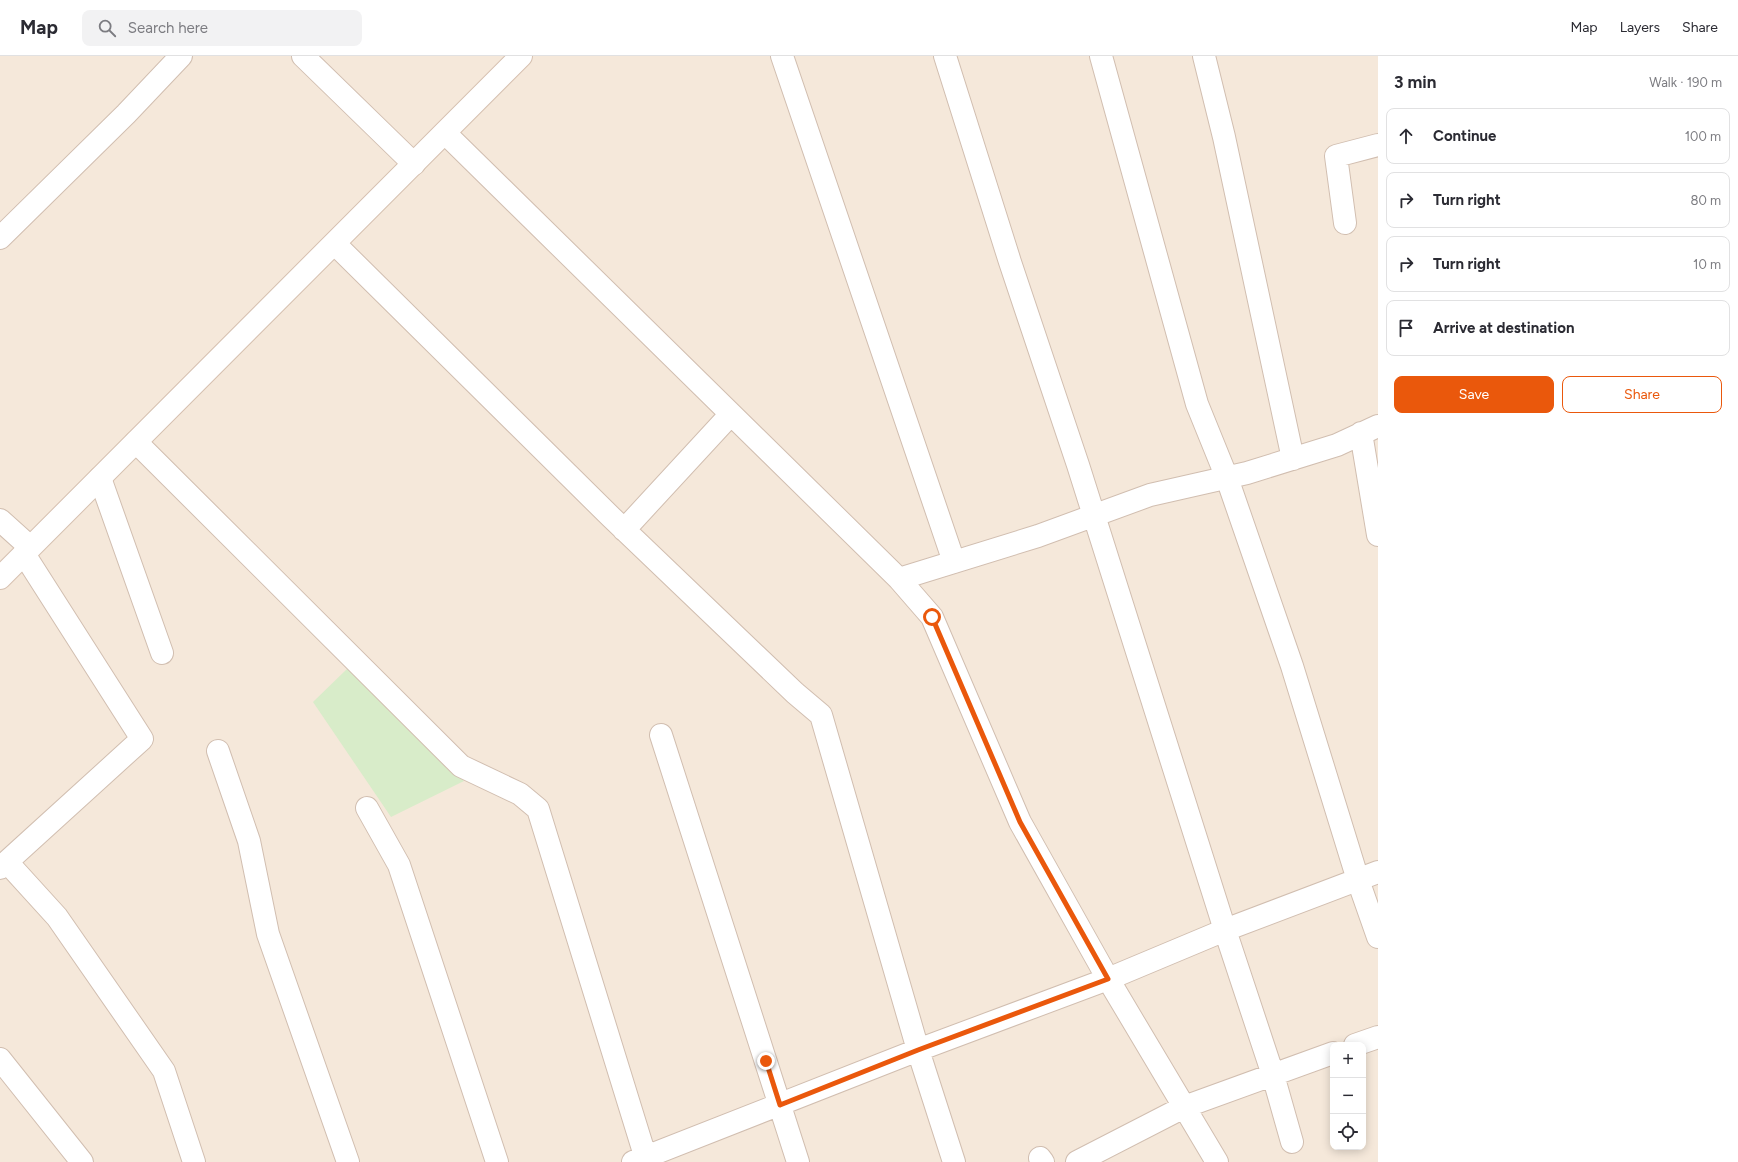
<!DOCTYPE html>
<html lang="en">
<head>
<meta charset="utf-8">
<style>
	:root { --surface:#fff; --page:#f2f2f3; --text:#2b2b33; --muted:#7c7c81; --line:#e1e1e2; --accent:#ea580c }
	body { margin:0; font-family:Figtree,sans-serif; background:var(--page); color:var(--text) }
	.controls { position:absolute; right:12px; bottom:12px; display:grid; overflow:hidden; border-radius:8px; box-shadow:0 2px 10px #0003 }
	.controls button { width:36px; height:36px; display:grid; place-items:center; padding:0; border:0; border-bottom:1px solid var(--line); background:var(--surface); color:var(--text); font:20px sans-serif }
	.stop { position:absolute; width:12px; height:12px; margin:-9px; border:3px solid #ea580c; border-radius:50%; background:#fff }
	.stop.end { background:#ea580c; border-color:#fff; box-shadow:0 1px 4px #0008 }
	.list { margin:0; padding:0; list-style:none }
	h2 { display:flex; justify-content:space-between; align-items:center; height:52px; margin:0; padding:0 16px; font-size:17px }
	h2 small { font-size:13px; font-weight:400; color:var(--muted) }
	.list li { display:grid; grid-template-columns:26px 1fr auto; gap:12px; align-items:center; box-sizing:border-box; height:56px; margin:0 8px 8px; padding:0 8px; border:1px solid var(--line); border-radius:8px }
	.list b { display:block; font-size:15px; white-space:nowrap }
	.list em { font-size:13px; font-style:normal; color:var(--muted) }
	.actions { display:flex; gap:8px; padding:12px 16px }
	.actions a { flex:1; padding:9px 0; border:1px solid var(--accent); border-radius:8px; text-align:center; font-size:14px; color:var(--accent) }
	.actions .main { background:var(--accent); color:#fff }
	.icon { flex:none; width:22px; height:22px; fill:none; stroke:currentColor; stroke-width:2; stroke-linecap:round; stroke-linejoin:round }
	.map { position:relative; flex:none; width:1378px; height:1106px; overflow:hidden }
	header { display:flex; align-items:center; gap:24px; box-sizing:border-box; height:56px; padding:0 20px; background:var(--surface); border-bottom:1px solid var(--line) }
	header strong { font-size:19px }
	nav { display:flex; gap:22px; margin-inline-start:auto; font-size:14px }
	.search { width:280px; height:36px; background:var(--page); display:flex; align-items:center; gap:10px; box-sizing:border-box; padding:0 14px; border-radius:8px; color:var(--muted); font-size:15px }
	main { display:flex }
	aside { flex:1; background:var(--surface) }
	.map>svg:first-child { display:block }
</style>
</head>
<body>
<header>
<strong>Map</strong>
<div class="search"><svg class="icon" aria-label="search" viewBox="0 0 24 24"><circle cx="10" cy="10" r="6"/><path d="M15 15l6 6"/></svg>Search here</div>
<nav><a>Map</a><a>Layers</a><a>Share</a></nav>
</header>
<main>
<div class="map">
<svg width="1378" height="1106" viewBox="0 0 1378 1106">
	<rect width="100%" height="100%" fill="#fdf6ec"/>
	<path fill="#f5e8da" fill-rule="evenodd" d="M 0,0 L 1378,0 L 1378,1106 L 0,1106 ZM 1333,989 L 1363,989 L 1363,1091 L 1333,1091 Z"/>
	<path fill="#d8ecc9" d="M 348,612 L 464,725 L 391,761 L 313,646 Z"/>
	<g fill="none" stroke-linecap="round" stroke-linejoin="round">
		<defs>
			<path id="street" d="M 303,0 L 414,108
				M 782,0 L 954,506
				M 945,0 L 1010,206 L 1078,409 L 1225,874 L 1273,1019 L 1292,1086
				M 1101,0 L 1197,348 L 1227,422 L 1292,610 L 1358,824 L 1378,881
				M 1204,0 L 1224,81 L 1293,403
				M 445,77 L 899,523 L 932,561 L 1020,766 L 1108,923 L 1217,1106
				M 1345,167 L 1336,100 L 1378,89
				M 0,182 L 126,58 L 181,0
				M 335,188 L 611,461 L 795,637 L 821,659 L 918,994 L 954,1106
				M 1361,377 L 1378,479
				M 136,386 L 461,710 L 520,738 L 538,753 L 647,1106
				M 100,422 L 162,597
				M 0,464 L 30,491
				M 624,474 L 731,358
				M 899,523 L 1038,480 L 1150,439 L 1247,417 L 1337,389 L 1378,370
				M 661,679 L 798,1106
				M 218,695 L 249,785 L 268,878 L 348,1106
				M 367,752 L 399,809 L 497,1106
				M 7,806 L 57,861 L 164,1015 L 194,1106
				M 0,812 L 142,683 L 24,498
				M 1355,989 L 1378,981
				M 0,1003 L 82,1106
				M 1040,1102 L 1043,1106
				M 633,1106 L 918,994 L 1108,923 L 1225,874 L 1378,816
				M 1077,1106 L 1184,1051 L 1333,997"/>
			<path id="secondary" d="M 0,522 L 521,0"/>
		</defs>
		<use href="#street" stroke="#d1beb0" stroke-width="24"/>
		<use href="#secondary" stroke="#d6c0b0" stroke-width="24"/>
		<use href="#street" stroke="#fff" stroke-width="22"/>
		<use href="#secondary" stroke="#fff" stroke-width="22"/>
	</g>
	<g fill="none" stroke-linecap="round" stroke-linejoin="round">
		<path stroke="#ea580c" stroke-width="5" d="M 766,1005 L 780,1049 L 918,994 L 1108,923 L 1020,766 L 932,561"/>
	</g>
</svg>
<div class="controls">
<button>+</button>
<button>−</button>
<button><svg class="icon" aria-label="locate" viewBox="0 0 24 24"><circle cx="12" cy="12" r="6"/><path d="M12 2v4M12 18v4M2 12h4M18 12h4"/></svg></button>
</div>
<div class="stop" style="left:932px;top:561px"></div>
<div class="stop end" style="left:766px;top:1005px"></div>
</div>
<aside>
<h2>3 min<small>Walk · 190 m</small></h2>
<ul class="list">
<li><svg class="icon" aria-label="ahead" viewBox="0 0 24 24"><path d="M12 20V5M6 11l6-6 6 6"/></svg><div><b>Continue</b></div><em>100 m</em></li>
<li><svg class="icon" aria-label="right" viewBox="0 0 24 24"><path d="M7 20v-9h11M14 6l5 5-5 5"/></svg><div><b>Turn right</b></div><em>80 m</em></li>
<li><svg class="icon" aria-label="right" viewBox="0 0 24 24"><path d="M7 20v-9h11M14 6l5 5-5 5"/></svg><div><b>Turn right</b></div><em>10 m</em></li>
<li><svg class="icon" aria-label="arrive" viewBox="0 0 24 24"><path d="M6 21V4h12l-3 4 3 4H6"/></svg><div><b>Arrive at destination</b></div></li>
</ul>
<div class="actions"><a class="main">Save</a><a>Share</a></div>
</aside>
</main>
</body>
</html>
